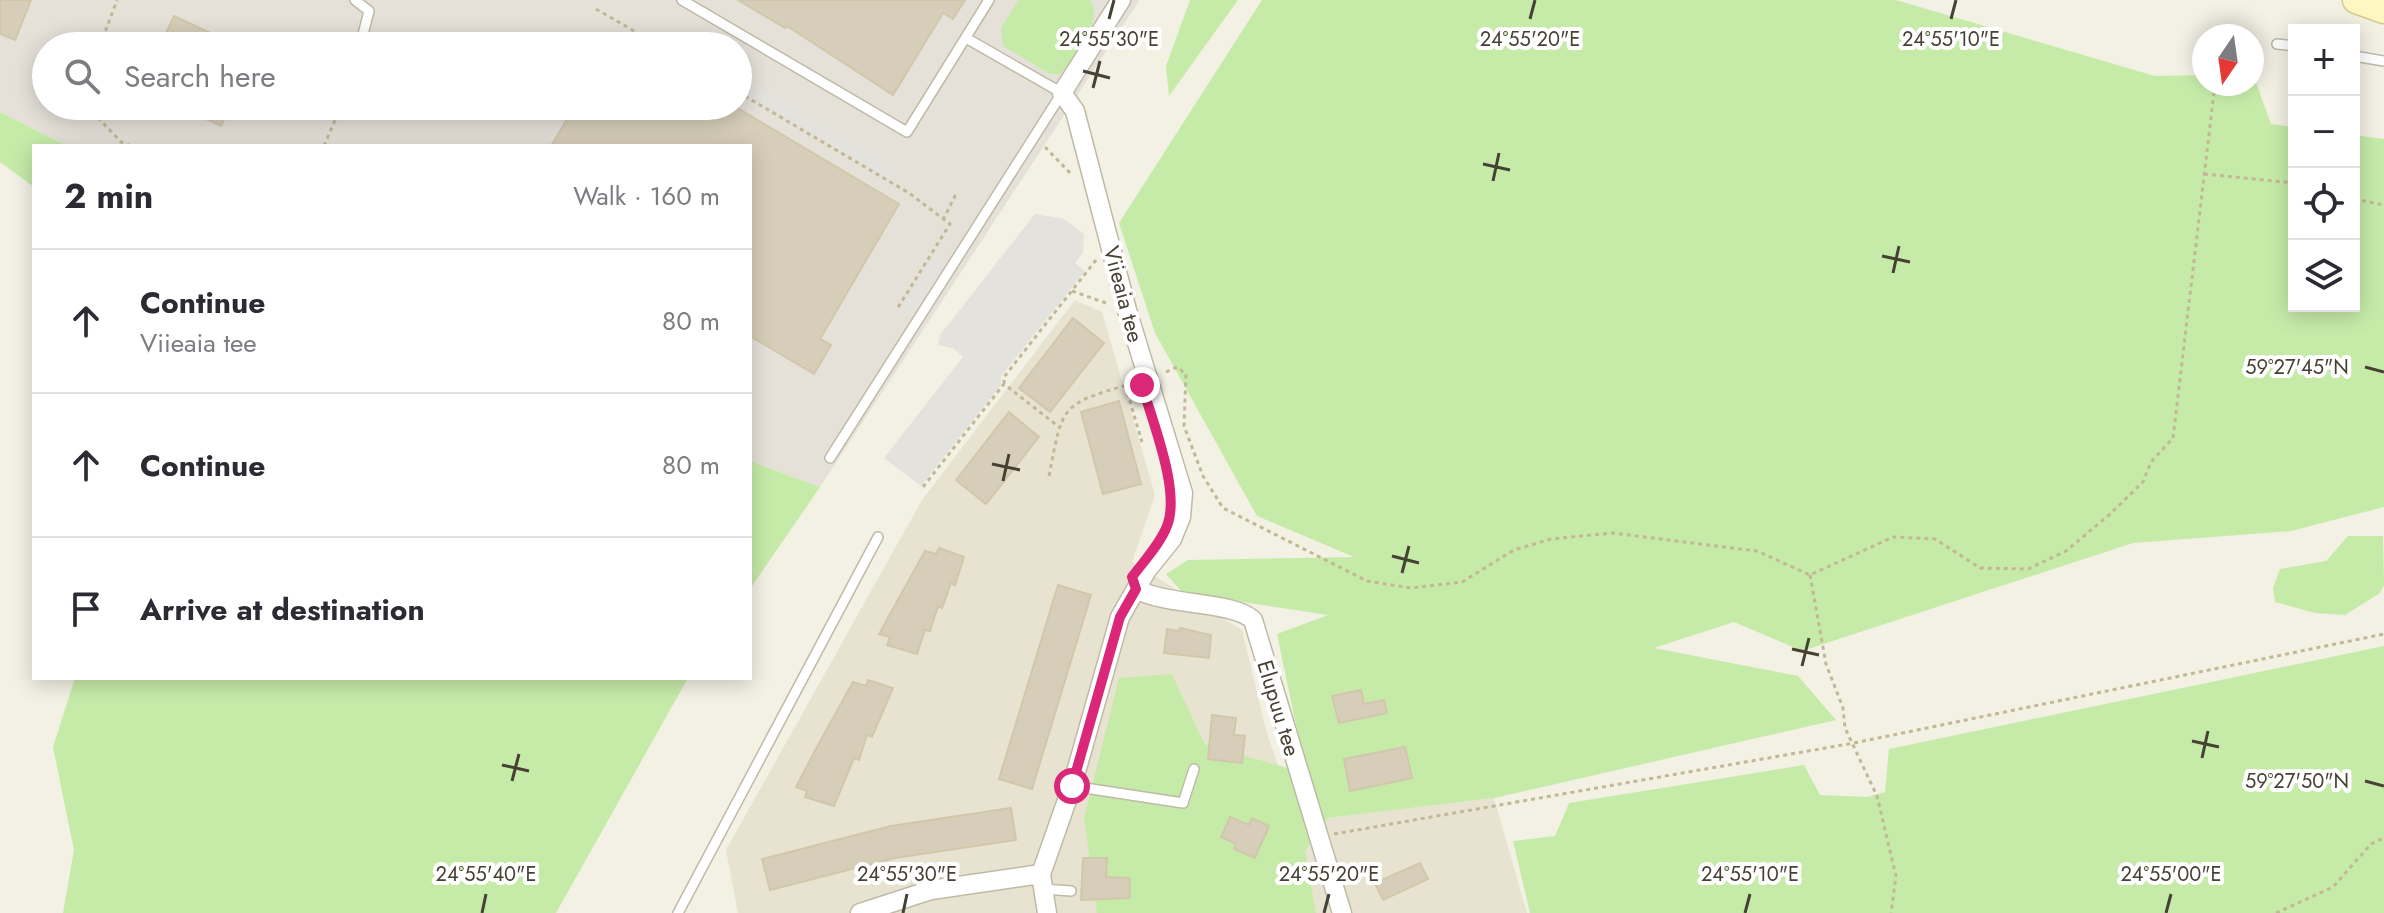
<!DOCTYPE html>
<html lang="en">
<head>
<meta charset="utf-8">
<style>
	:root { --surface:#fff; --page:#f7f7f7; --text:#2b2b33; --muted:#7c7c81; --line:#e1e1e2 }
	body { margin:0; font-family:Jost,sans-serif; background:var(--page); color:var(--text) }
	.controls { position:absolute; right:24px; top:24px; display:grid; overflow:hidden; border-radius:0px; box-shadow:0 4px 20px #0003 }
	.controls button { width:72px; height:72px; display:grid; place-items:center; padding:0; border:0; border-bottom:2px solid var(--line); background:var(--surface); color:var(--text); font:40px sans-serif }
	.compass { position:absolute; left:2192px; top:24px; width:72px; height:72px; border-radius:50%; background:var(--surface); box-shadow:0 4px 20px #0003; rotate:193deg }
	.stop { position:absolute; width:24px; height:24px; margin:-18px; border:6px solid #db2777; border-radius:50%; background:#fff }
	.stop.end { background:#db2777; border-color:#fff; box-shadow:0 2px 8px #0008 }
	.list { margin:0; padding:0; list-style:none }
	h2 { display:flex; justify-content:space-between; align-items:center; height:104px; margin:0; padding:0 32px; font-size:34px }
	h2 small { font-size:26px; font-weight:400; color:var(--muted) }
	.list li { display:grid; grid-template-columns:52px 1fr auto; gap:24px; align-items:center; box-sizing:border-box; height:144px; padding:0 32px; border-top:2px solid var(--line) }
	.list b { display:block; font-size:30px; white-space:nowrap }
	.list p { margin:0; font-size:26px; white-space:nowrap; color:var(--muted) }
	.list em { font-size:26px; font-style:normal; color:var(--muted) }
	.icon { flex:none; width:44px; height:44px; fill:none; stroke:currentColor; stroke-width:2; stroke-linecap:round; stroke-linejoin:round }
	.map { position:relative; flex:none; width:2384px; height:913px; overflow:hidden }
	.search { position:absolute; background:var(--surface); box-shadow:0 4px 20px #0003; left:32px; top:32px; width:720px; height:88px; display:flex; align-items:center; gap:20px; box-sizing:border-box; padding:0 28px; border-radius:44px; color:var(--muted); font-size:30px }
	.panel { position:absolute; background:var(--surface); box-shadow:0 4px 20px #0003; left:32px; top:144px; width:720px; height:536px; border-radius:0px }
	.map>svg:first-child { display:block }
</style>
</head>
<body>
<div class="map">
<svg width="2384" height="913" viewBox="0 0 2384 913">
	<rect width="100%" height="100%" fill="#f3f0e4"/>
	<path fill="#e8e3d1" d="M 1075,300 L 1102,312 L 1155,495 L 1132,562 L 1242,630 L 1266,730 L 1284,783 L 1328,818 L 1494,798 L 1527,913 L 738,913 L 726,850 L 922,500 Z"/>
	<path fill="#e5e1d9" fill-rule="evenodd" d="M 0,0 L 1138,0 L 1139,1 L 820,487 L 750,461 L 750,146 L 67,146 L 0,112 ZM 46,46 L 738,46 L 738,106 L 46,106 Z"/>
	<path fill="#c6eba9" d="M 1018,0 L 1090,0 C 1104,20 1075,61 1059,75 L 1048,73 L 1003,46 L 1001,28 Z
		M 1190,0 L 1238,0 L 1169,96 L 1166,66 Z
		M 1262,0 L 1896,0 L 2155,76 L 2204,75 L 2204,84 L 2252,84 L 2253,74 L 2271,124 L 2294,127 L 2294,306 L 2354,306 L 2354,135 L 2384,139 L 2384,507 L 2291,531 L 2133,543 L 1802,651 L 1734,622 L 1654,648 L 1798,676 L 1836,720 L 1494,798 L 1328,818 L 1305,851 L 1316,913 L 1097,913 L 1084,818 L 1119,678 L 1172,674 L 1205,745 L 1306,773 L 1277,634 L 1328,615 L 1183,593 L 1166,574 L 1188,560 L 1354,557 L 1257,516 L 1155,333 L 1119,223 Z
		M 0,112 L 67,146 L 34,146 L 34,187 L 0,162 Z
		M 750,461 L 820,487 L 750,589 Z
		M 2348,536 L 2383,536 L 2384,585 L 2380,593 L 2345,615 L 2315,613 L 2275,602 L 2273,588 L 2280,569 L 2326,561 Z
		M 2384,646 L 2384,913 L 1530,913 L 1513,841 L 1555,836 L 1569,803 L 1804,765 L 1820,795 L 1867,797 L 1885,792 L 1889,749 Z
		M 75,678 L 688,678 L 556,913 L 63,913 L 74,850 L 53,747 Z"/>
	<path fill="#e3e2dd" d="M 738,74 L 898,171 L 892,181 L 738,88 Z
		M 1035,214 L 1064,219 L 1084,234 L 1083,253 L 1075,263 L 1085,271 L 1001,376 L 1001,385 L 921,486 L 884,458 L 963,357 L 953,348 L 938,345 L 940,335 Z
		M 935,253 L 946,260 L 910,318 L 899,311 Z"/>
	<path fill="#d6ceb8" stroke="#d1c7ab" stroke-width="2" d="M 0,0 L 31,0 L 15,40 L 0,34 Z
		M 738,0 L 965,0 L 953,19 L 943,13 L 893,95 L 787,26 L 785,28 Z
		M 174,16 L 238,46 L 160,46 Z
		M 178,106 L 230,106 L 221,126 Z
		M 575,106 L 734,106 L 899,204 L 820,339 L 831,345 L 814,374 L 750,336 L 750,146 L 551,146 Z
		M 1073,318 L 1104,343 L 1050,412 L 1019,388 Z
		M 1119,401 L 1141,484 L 1103,494 L 1081,412 Z
		M 1009,412 L 1039,437 L 986,504 L 956,480 Z
		M 939,548 L 964,557 L 955,585 L 951,583 L 942,608 L 938,606 L 930,631 L 925,630 L 917,654 L 887,645 L 890,637 L 879,634 L 925,551 L 936,554 Z
		M 1058,585 L 1091,595 L 1032,789 L 999,779 Z
		M 1180,628 L 1211,635 L 1209,658 L 1164,653 L 1167,629 L 1179,631 Z
		M 868,680 L 893,688 L 872,737 L 867,735 L 859,760 L 854,758 L 834,806 L 805,797 L 807,791 L 796,787 L 818,745 L 853,682 L 866,686 Z
		M 1361,690 L 1364,704 L 1384,700 L 1387,713 L 1339,723 L 1332,696 Z
		M 1212,715 L 1236,718 L 1234,735 L 1245,736 L 1242,763 L 1208,759 Z
		M 1405,747 L 1412,778 L 1350,791 L 1344,759 Z
		M 1011,808 L 1016,840 L 895,858 L 770,890 L 762,859 L 891,826 Z
		M 1230,817 L 1249,825 L 1252,818 L 1269,826 L 1255,858 L 1234,849 L 1236,844 L 1221,837 Z
		M 1083,858 L 1107,858 L 1106,877 L 1130,878 L 1130,898 L 1081,900 Z
		M 1420,863 L 1428,879 L 1383,900 L 1375,883 Z"/>
	<g fill="none" stroke-linecap="round" stroke-linejoin="round">
		<defs>
			<path id="lane" d="M 355,0 L 369,11 L 360,46
				M 682,0 L 907,132 L 989,0
				M 2277,44 L 2294,46
				M 2354,56 L 2384,61
				M 830,458 L 1062,93 L 966,38
				M 1072,786 L 1183,803 L 1194,769
				M 1043,889 L 1071,891
				M 678,913 L 878,537"/>
			<path id="street" d="M 1136,589 C 1167,606 1233,601 1253,620 L 1342,913
				M 860,913 L 931,890 L 1041,874
				M 1047,913 L 1041,874 L 1072,786 L 1120,617 L 1147,570 L 1172,539 L 1181,517 L 1183,493 L 1127,310 L 1075,111 L 1062,93 L 1121,0"/>
			<path id="secondary" d="M 2356,0 L 2384,10"/>
		</defs>
		<use href="#lane" stroke="#bfbaa6" stroke-width="12"/>
		<use href="#street" stroke="#bfbaa6" stroke-width="21"/>
		<use href="#secondary" stroke="#d6cc90" stroke-width="29"/>
		<path stroke="#c2b896" stroke-width="3" stroke-dasharray="4 4" stroke-linecap="butt" d="M 596,9 L 660,46
			M 100,46 L 117,0
			M 738,92 L 909,193 L 950,224 L 897,309
			M 87,106 L 121,142 L 131,146
			M 324,146 L 341,106
			M 1045,147 L 1072,175
			M 2204,174 L 2294,183
			M 2354,199 L 2384,205
			M 943,220 L 956,194
			M 1072,291 L 1106,303
			M 1166,372 L 1177,367 L 1186,374 L 1184,426 L 1203,476 L 1223,508 L 1367,581 L 1411,588 L 1462,582 L 1514,550 L 1551,539 L 1612,533 L 1757,551 L 1810,575 L 1893,537 L 1935,539 L 1980,568 L 2028,569 L 2066,551 L 2109,515 L 2143,482 L 2151,462 L 2173,438 L 2215,84
			M 1004,384 L 1004,377 L 1096,260
			M 1125,385 L 1142,442
			M 1049,476 C 1063,404 1060,405 1130,384
			M 923,487 L 1004,384 L 1059,427
			M 1810,575 L 1826,664 L 1843,708 L 1845,728 L 1877,796 L 1896,876 L 1891,913
			M 1334,834 L 1854,743 L 2384,634
			M 2276,913 L 2333,887 L 2371,844 L 2384,838"/>
		<use href="#lane" stroke="#fff" stroke-width="9"/>
		<use href="#street" stroke="#fff" stroke-width="18"/>
		<use href="#secondary" stroke="#fff7c2" stroke-width="26"/>
	</g>
	<g fill="none" stroke-linecap="round" stroke-linejoin="round">
		<path stroke="#db2777" stroke-width="10" d="M 1072,786 L 1120,617 L 1136,589 L 1132,577 C 1144,561 1160,544 1167,526 C 1181,491 1152,421 1142,385"/>
	</g>
	<path fill="none" stroke="#464133" stroke-width="3" d="M 1109,19 L 1114,0M 1530,19 L 1535,0M 1951,19 L 1956,0M 1083,71 L 1110,78M 1093,88 L 1100,61M 1483,164 L 1510,170M 1493,181 L 1499,153M 1882,256 L 1910,262M 1893,273 L 1899,246M 2365,367 L 2384,372M 992,464 L 1020,470M 1003,481 L 1009,454M 1392,556 L 1419,563M 1402,573 L 1409,546M 1792,649 L 1819,655M 1802,666 L 1809,638M 2192,741 L 2219,747M 2202,758 L 2208,731M 502,765 L 529,771M 512,781 L 519,754M 2365,781 L 2384,786M 482,913 L 486,894M 903,913 L 907,894M 1324,913 L 1329,894M 1745,913 L 1750,894M 2166,913 L 2171,894"/>
	<g text-anchor="middle" dominant-baseline="central" stroke-width="8" stroke-linejoin="round" paint-order="stroke">
		<g font-size="22" fill="#464133" stroke="#fff">
			<text transform="translate(1124 294) rotate(75)">Viieaia tee</text>
			<text transform="translate(1279 708) rotate(73)">Elupuu tee</text>
		</g>
	</g>
	<g font-size="20" text-anchor="middle" fill="#464133" stroke="#fff" stroke-width="8" stroke-linejoin="round" paint-order="stroke">
		<text x="1109" y="46">24°55'30"E</text>
		<text x="1530" y="46">24°55'20"E</text>
		<text x="1951" y="46">24°55'10"E</text>
		<text x="2297" y="374">59°27'45"N</text>
		<text x="2297" y="788">59°27'50"N</text>
		<text x="486" y="881">24°55'40"E</text>
		<text x="907" y="881">24°55'30"E</text>
		<text x="1329" y="881">24°55'20"E</text>
		<text x="1750" y="881">24°55'10"E</text>
		<text x="2171" y="881">24°55'00"E</text>
	</g>
</svg>
<div class="controls">
<button>+</button>
<button>−</button>
<button><svg class="icon" aria-label="locate" viewBox="0 0 24 24"><circle cx="12" cy="12" r="6"/><path d="M12 2v4M12 18v4M2 12h4M18 12h4"/></svg></button>
<button><svg class="icon" aria-label="layers" viewBox="0 0 24 24"><path d="M12 4l9 5-9 5-9-5zM3 14l9 5 9-5"/></svg></button>
</div>
<svg class="compass" viewBox="-18 -18 36 36"><path d="M0-13l5 13h-10z" fill="#e53935"/><path d="M0 13l5-13h-10z" fill="#7c7c81"/></svg>
<div class="stop" style="left:1072px;top:786px"></div>
<div class="stop end" style="left:1142px;top:385px"></div>
<div class="search"><svg class="icon" aria-label="search" viewBox="0 0 24 24"><circle cx="10" cy="10" r="6"/><path d="M15 15l6 6"/></svg>Search here</div>
<section class="panel">
<h2>2 min<small>Walk · 160 m</small></h2>
<ul class="list">
<li><svg class="icon" aria-label="ahead" viewBox="0 0 24 24"><path d="M12 20V5M6 11l6-6 6 6"/></svg><div><b>Continue</b><p>Viieaia tee</p></div><em>80 m</em></li>
<li><svg class="icon" aria-label="ahead" viewBox="0 0 24 24"><path d="M12 20V5M6 11l6-6 6 6"/></svg><div><b>Continue</b></div><em>80 m</em></li>
<li><svg class="icon" aria-label="arrive" viewBox="0 0 24 24"><path d="M6 21V4h12l-3 4 3 4H6"/></svg><div><b>Arrive at destination</b></div></li>
</ul>
</section>
</div>
</body>
</html>
